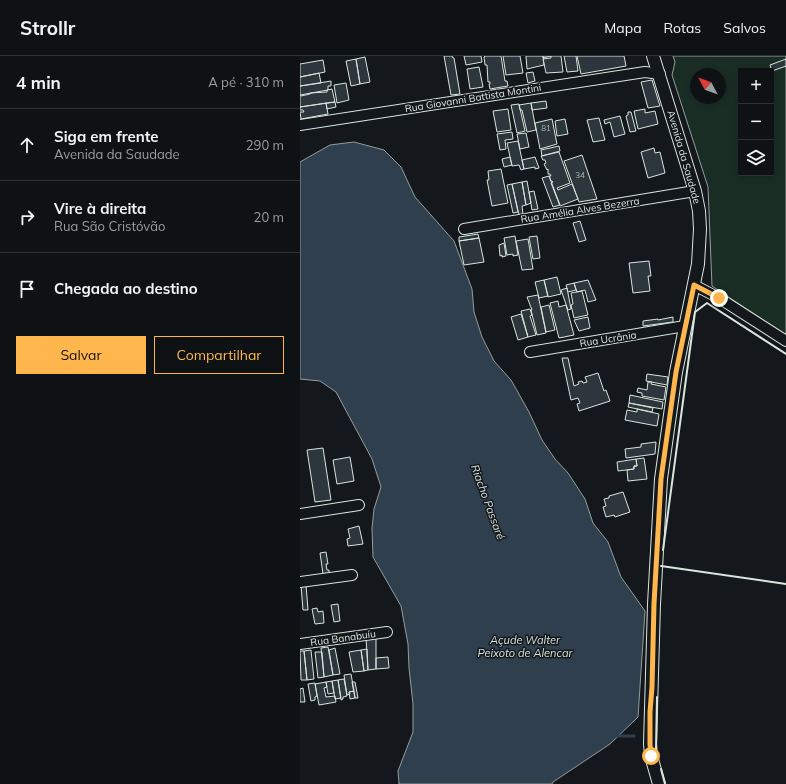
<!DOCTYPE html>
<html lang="pt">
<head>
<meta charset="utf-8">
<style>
	:root { --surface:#0f1215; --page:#1d2022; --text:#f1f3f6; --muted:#9b9ea0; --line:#2f3234; --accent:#ffb74d }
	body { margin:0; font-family:Mulish,sans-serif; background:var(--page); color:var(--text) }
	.controls { position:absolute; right:12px; top:12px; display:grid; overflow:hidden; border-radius:0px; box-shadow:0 2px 6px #0003 }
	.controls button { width:36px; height:36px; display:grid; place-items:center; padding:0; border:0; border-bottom:1px solid var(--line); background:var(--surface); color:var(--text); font:20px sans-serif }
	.compass { position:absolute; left:390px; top:12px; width:36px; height:36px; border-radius:50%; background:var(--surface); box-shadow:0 2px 6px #0003; rotate:311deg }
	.stop { position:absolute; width:12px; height:12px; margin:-9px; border:3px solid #ffb74d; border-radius:50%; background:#fff }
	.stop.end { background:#ffb74d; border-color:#fff; box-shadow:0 1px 4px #0008 }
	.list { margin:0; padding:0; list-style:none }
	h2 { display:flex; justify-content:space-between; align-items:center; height:52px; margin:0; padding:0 16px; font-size:17px }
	h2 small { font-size:13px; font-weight:400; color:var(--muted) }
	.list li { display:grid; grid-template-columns:26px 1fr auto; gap:12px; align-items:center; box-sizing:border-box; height:72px; padding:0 16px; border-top:1px solid var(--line) }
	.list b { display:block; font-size:15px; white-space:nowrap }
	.list p { margin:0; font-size:13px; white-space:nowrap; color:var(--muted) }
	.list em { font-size:13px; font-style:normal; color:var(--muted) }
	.actions { display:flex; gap:8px; padding:12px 16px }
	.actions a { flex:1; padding:9px 0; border:1px solid var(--accent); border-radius:0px; text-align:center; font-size:14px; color:var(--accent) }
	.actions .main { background:var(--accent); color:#111 }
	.icon { flex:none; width:22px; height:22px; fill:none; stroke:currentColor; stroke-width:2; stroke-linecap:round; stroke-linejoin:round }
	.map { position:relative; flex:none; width:486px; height:728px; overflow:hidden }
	header { display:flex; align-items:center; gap:24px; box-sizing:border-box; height:56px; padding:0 20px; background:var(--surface); border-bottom:1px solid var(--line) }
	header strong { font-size:19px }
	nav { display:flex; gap:22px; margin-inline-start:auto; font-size:14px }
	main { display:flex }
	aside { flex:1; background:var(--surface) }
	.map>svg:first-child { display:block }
</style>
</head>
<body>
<header>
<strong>Strollr</strong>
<nav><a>Mapa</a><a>Rotas</a><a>Salvos</a></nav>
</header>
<main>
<aside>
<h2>4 min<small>A pé · 310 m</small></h2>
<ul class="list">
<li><svg class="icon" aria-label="ahead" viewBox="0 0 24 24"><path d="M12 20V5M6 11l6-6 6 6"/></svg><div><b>Siga em frente</b><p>Avenida da Saudade</p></div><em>290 m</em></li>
<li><svg class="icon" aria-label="right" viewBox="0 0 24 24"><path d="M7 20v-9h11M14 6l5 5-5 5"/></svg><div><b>Vire à direita</b><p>Rua São Cristóvão</p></div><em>20 m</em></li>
<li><svg class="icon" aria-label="arrive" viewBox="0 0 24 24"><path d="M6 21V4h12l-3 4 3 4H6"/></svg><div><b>Chegada ao destino</b></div></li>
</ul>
<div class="actions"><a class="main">Salvar</a><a>Compartilhar</a></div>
</aside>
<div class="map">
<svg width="486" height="728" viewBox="0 0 486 728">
	<rect width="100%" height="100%" fill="#14181c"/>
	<path fill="#1a2d24" stroke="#939e99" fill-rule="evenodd" d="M 373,0 L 486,0 L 486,279 L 412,230 L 408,131 L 372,19 L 375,6 ZM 441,15 L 471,15 L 471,117 L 441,117 ZM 396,18 L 420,18 L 420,42 L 396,42 Z"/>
	<path fill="#2f3f4d" stroke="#939e99" d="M 54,86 L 84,94 L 101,111 L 115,141 L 154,185 L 172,233 L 174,256 L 182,281 L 194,305 L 211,324 L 229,356 L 242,384 L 255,403 L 268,417 L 285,443 L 293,467 L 308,486 L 321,521 L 345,555 L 338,661 L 310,688 L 253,726 L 252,728 L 99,728 L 98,715 L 113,676 L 113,648 L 109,612 L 108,588 L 101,550 L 73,501 L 72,472 L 74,453 L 81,431 L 72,403 L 36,336 L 20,325 L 0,323 L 0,106 L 30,89 Z"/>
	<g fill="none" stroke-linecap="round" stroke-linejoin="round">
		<path stroke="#2f3f4d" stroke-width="3" d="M 316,680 L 334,680"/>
	</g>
	<path fill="#2c363c" stroke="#d8e6dc" d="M 144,0 L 152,0 L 153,2 L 154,2 L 160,38 L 151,39 Z
		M 164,0 L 181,0 L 182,6 L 166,9 Z
		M 185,0 L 201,0 L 205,25 L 207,25 L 208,30 L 190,33 L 189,28 L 190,28 L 190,26 L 188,26 L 187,9 L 185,9 L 184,1 Z
		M 203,0 L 220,0 L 223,17 L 206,19 Z
		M 226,0 L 243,0 L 244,9 L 227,13 Z
		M 243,0 L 261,0 L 263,16 L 246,17 L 243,3 L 251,2 L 251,0 L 243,2 Z
		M 264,0 L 276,0 L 278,15 L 267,16 Z
		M 277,0 L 324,0 L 326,10 L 281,18 Z
		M 65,1 L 70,26 L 60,28 L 56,3 Z
		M 56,3 L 60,28 L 51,30 L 46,5 Z
		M 486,3 L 486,10 L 472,15 L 470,9 Z
		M 23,4 L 25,16 L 0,21 L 0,8 Z
		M 179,11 L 183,31 L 170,33 L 167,13 Z
		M 233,16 L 235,25 L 228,27 L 226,17 Z
		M 19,17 L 21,27 L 0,30 L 0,21 Z
		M 352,24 L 360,50 L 348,52 L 341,26 Z
		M 31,25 L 31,30 L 28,30 L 28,34 L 0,39 L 0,30 Z
		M 46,27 L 49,44 L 37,47 L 34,29 Z
		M 32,33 L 35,46 L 0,51 L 0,39 L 1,40 L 10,38 L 10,37 L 27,36 L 27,34 Z
		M 246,45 L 247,52 L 232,54 L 231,47 Z
		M 35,46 L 36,51 L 27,53 L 26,47 Z
		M 26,47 L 28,58 L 1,63 L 0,56 L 4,56 L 3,54 L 0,54 L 0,51 Z
		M 231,47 L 236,74 L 227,76 L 222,54 L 220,54 L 219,49 Z
		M 219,48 L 225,75 L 217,77 L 211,49 Z
		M 208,53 L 211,74 L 197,76 L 193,55 Z
		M 345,53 L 345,57 L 355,55 L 358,68 L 338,73 L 334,55 Z
		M 328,56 L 331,56 L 336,75 L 330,76 L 326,60 L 328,59 Z
		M 320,60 L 325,78 L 314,81 L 310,66 L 305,68 L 304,64 Z
		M 299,62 L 305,84 L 293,86 L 287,64 Z
		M 252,63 L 257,88 L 240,93 L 235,67 Z
		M 265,63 L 268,78 L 257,80 L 255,65 Z
		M 212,76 L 213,83 L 205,84 L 206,93 L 200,94 L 197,78 Z
		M 226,77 L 229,91 L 220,93 L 217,78 Z
		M 218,85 L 224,113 L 221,114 L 219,109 L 212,110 L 207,87 Z
		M 259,90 L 260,95 L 242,100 L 241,94 Z
		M 354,92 L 355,97 L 360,96 L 365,117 L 348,122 L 341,96 Z
		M 259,96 L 270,127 L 257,132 L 258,134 L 272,128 L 278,143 L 260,150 L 251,127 L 253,126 L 252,125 L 251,125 L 249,120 L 251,120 L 250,118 L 248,118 L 248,113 L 247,114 L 244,108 L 246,107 L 245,104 L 243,104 L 241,100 Z
		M 282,99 L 297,143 L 279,146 L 264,105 Z
		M 210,101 L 212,109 L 204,111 L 202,103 Z
		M 235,101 L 239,112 L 235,113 L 235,111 L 224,113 L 222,104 Z
		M 201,113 L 208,147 L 192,150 L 187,124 L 189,124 L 188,115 Z
		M 249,120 L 260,149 L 253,151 L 242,122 Z
		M 227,125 L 231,147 L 226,149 L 222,126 Z
		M 222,126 L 226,149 L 222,150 L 223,158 L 219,159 L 212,128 Z
		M 212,128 L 218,156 L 213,157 L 207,129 Z
		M 234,135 L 238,153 L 232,154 L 229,136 Z
		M 280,165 L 286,184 L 279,186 L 273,167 Z
		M 178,178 L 179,182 L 159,185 L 159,181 Z
		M 215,180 L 218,199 L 213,200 L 213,198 L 207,199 L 204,182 Z
		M 237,180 L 240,202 L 233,203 L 229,181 Z
		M 179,182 L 184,206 L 164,209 L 159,185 Z
		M 228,183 L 233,213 L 222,214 L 216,185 Z
		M 204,187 L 206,200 L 202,201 L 202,199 L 200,200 L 199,189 Z
		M 349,205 L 351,220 L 348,220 L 350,235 L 333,237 L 329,207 Z
		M 257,221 L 261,238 L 248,241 L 244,224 Z
		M 244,224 L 248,240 L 239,242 L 235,226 Z
		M 288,224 L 296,244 L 288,246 L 285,234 L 277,236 L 274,227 Z
		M 274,227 L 276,234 L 268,236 L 266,229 Z
		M 267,232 L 271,253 L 268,254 L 261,234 Z
		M 282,235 L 288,259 L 274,262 L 271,249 L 273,248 L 271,237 Z
		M 238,239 L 246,277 L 237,279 L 231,254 L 232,254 L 227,241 Z
		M 258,245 L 259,251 L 266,249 L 274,279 L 259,282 L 250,247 Z
		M 249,249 L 255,274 L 246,276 L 241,251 Z
		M 230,253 L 232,259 L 230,260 L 236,279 L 228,281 L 221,255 Z
		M 221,258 L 228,281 L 218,284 L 211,261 Z
		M 288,261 L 290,272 L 279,275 L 274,264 Z
		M 373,261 L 373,266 L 343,270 L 343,265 L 358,263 L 358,264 Z
		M 262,302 L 268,302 L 274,330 L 279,328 L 278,326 L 282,325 L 283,327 L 287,326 L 285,321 L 298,317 L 304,335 L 306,334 L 310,345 L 279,355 L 277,348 L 280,347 L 278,342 L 271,344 Z
		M 347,318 L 368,321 L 367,329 L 346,325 Z
		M 348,326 L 352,326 L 351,328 L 366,331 L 364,344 L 342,340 L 342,337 L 337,336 L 338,332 L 347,334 Z
		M 330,339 L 363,346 L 362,353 L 329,347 Z
		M 329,347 L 353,352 L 352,356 L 328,351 Z
		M 337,353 L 359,358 L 357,370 L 325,364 L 327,354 L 337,356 Z
		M 356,386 L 355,398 L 326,402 L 325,393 L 341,391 L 341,388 Z
		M 23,392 L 31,444 L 15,446 L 7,394 Z
		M 50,401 L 54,425 L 37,428 L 33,404 Z
		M 344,402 L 347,423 L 328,425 L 327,414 L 334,413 L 334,410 L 337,410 L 336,403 Z
		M 336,403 L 337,410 L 334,410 L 334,413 L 318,415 L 317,406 Z
		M 323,436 L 330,456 L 315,461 L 314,459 L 306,461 L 303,451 L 306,450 L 304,443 L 309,442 L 309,440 Z
		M 59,470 L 63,488 L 48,490 L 47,483 L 50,482 L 48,473 Z
		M 26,496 L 28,508 L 26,508 L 27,514 L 29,514 L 29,518 L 23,518 L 20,497 Z
		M 1,529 L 6,529 L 8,554 L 3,554 Z
		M 38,548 L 40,565 L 34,566 L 31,549 Z
		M 17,552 L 18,556 L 23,555 L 24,567 L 15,568 L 12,553 Z
		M 66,582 L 76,582 L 76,613 L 68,614 Z
		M 28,591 L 33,619 L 24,621 L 21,592 Z
		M 35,592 L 40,618 L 33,619 L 29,594 Z
		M 67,593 L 68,614 L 64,615 L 61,594 Z
		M 11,594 L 14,623 L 7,624 L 4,595 Z
		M 61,594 L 64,615 L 53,616 L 49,596 Z
		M 0,595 L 4,595 L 7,624 L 1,624 Z
		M 15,596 L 22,596 L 24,621 L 18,622 Z
		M 88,601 L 89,612 L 76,613 L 76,602 Z
		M 51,618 L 54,635 L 49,636 L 50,638 L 47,639 L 44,619 Z
		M 44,623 L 47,640 L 43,641 L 43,643 L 41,644 L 38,624 Z
		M 38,624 L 41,642 L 35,643 L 32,625 Z
		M 32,625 L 34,637 L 28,638 L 26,626 Z
		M 26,626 L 27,631 L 24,632 L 26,641 L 35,640 L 36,646 L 19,649 L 15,628 Z
		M 52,626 L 55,626 L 58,642 L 55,642 Z
		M 15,627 L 17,640 L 15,641 L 15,644 L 11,645 L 8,628 Z
		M 3,632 L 5,646 L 0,646 L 0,633 Z
		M 54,635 L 55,642 L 50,643 L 49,636 Z"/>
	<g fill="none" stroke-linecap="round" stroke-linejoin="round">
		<defs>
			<path id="minor" d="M 0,69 L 345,16 L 360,18
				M 164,173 L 395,135
				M 394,229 L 419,242 L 486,285
				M 230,296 L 385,270
				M 0,458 L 59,449
				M 0,526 L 52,519
				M 0,588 L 87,576"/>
			<path id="tertiary" d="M 353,0 L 395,135 L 399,155 L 400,173 L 398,208 L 376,316 L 361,423 L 354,548 L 350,688 L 351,700 L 359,728"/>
		</defs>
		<use href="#minor" stroke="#d8e6dc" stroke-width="12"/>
		<use href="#tertiary" stroke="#d8e6dc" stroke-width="14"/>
		<use href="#minor" stroke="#14181c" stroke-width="10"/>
		<use href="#tertiary" stroke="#14181c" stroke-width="12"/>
		<path stroke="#d8e6dc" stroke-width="2" d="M 363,494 L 395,256 L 407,247 L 486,298
			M 361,510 L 486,528
			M 356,693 L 357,641
			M 361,713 L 365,728"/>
	</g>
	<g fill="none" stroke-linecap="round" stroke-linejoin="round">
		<path stroke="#ffb74d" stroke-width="5" d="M 351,700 L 350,688 L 350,656 L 352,631 L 354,548 L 361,423 L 376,316 L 394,229 L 419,242"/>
	</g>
	<g text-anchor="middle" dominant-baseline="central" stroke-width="3" stroke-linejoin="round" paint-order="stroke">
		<g font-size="8" fill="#adbab4">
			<text x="246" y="72">81</text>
			<text x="280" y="119">34</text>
		</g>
		<g font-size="10" fill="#d8e6dc" stroke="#14181c">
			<text transform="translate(173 42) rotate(-9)">Rua Giovanni Battista Montini</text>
			<text transform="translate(384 101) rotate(74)">Avenida da Saudade</text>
			<text transform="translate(280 154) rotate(-9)">Rua Amélia Alves Bezerra</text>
			<text transform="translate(308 283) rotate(-9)">Rua Ucrânia</text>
			<text transform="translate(43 582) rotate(-8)">Rua Banabuíu</text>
		</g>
		<g font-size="11" font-style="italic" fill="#d8e6dc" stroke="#14181c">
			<text transform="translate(188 446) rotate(70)">Riacho Passaré</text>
			<text x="225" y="584">Açude Walter<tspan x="225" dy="13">Peixoto de Alencar</tspan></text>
		</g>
	</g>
</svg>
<div class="controls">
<button>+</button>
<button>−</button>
<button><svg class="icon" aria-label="layers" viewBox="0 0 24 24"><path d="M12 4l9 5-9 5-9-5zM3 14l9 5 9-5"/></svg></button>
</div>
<svg class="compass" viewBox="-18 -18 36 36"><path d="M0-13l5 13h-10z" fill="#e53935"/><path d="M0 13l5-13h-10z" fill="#9b9ea0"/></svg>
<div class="stop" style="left:351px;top:700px"></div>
<div class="stop end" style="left:419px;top:242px"></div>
</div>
</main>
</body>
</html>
